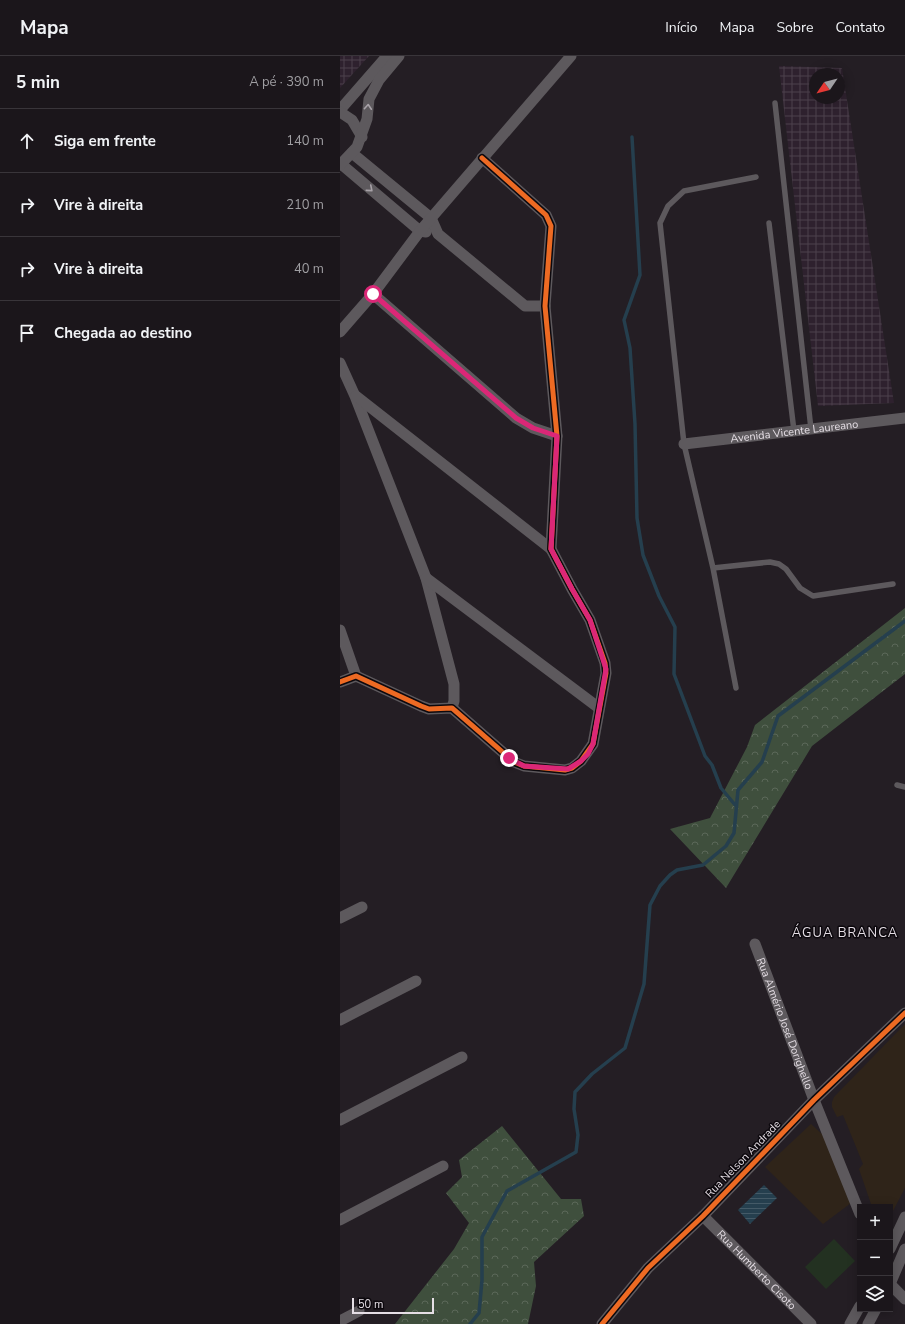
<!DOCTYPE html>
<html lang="pt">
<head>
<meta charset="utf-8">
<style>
	:root { --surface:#1b161b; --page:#282328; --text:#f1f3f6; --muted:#a09fa3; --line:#39353a }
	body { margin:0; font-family:"Nunito Sans",sans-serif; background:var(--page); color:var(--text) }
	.controls { position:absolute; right:12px; bottom:12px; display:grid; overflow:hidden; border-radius:0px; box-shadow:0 2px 10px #0003 }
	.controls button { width:36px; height:36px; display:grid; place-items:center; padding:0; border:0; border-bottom:1px solid var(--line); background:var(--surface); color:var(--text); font:20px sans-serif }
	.compass { position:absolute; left:469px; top:12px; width:36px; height:36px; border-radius:50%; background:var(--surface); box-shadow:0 2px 10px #0003; rotate:235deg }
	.scale { position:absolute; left:12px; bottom:10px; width:82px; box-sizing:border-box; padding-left:4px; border:2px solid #e5dee5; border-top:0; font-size:11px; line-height:14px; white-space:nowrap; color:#e5dee5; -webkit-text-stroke:3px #0c080d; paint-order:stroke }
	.stop { position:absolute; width:12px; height:12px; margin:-9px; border:3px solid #db2777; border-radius:50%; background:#fff }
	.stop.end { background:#db2777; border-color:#fff; box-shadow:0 1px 4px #0008 }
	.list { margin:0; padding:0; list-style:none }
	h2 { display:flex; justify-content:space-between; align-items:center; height:52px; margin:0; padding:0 16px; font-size:17px }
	h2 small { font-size:13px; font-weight:400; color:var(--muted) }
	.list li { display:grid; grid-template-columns:26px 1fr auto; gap:12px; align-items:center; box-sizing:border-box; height:64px; padding:0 16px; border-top:1px solid var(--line) }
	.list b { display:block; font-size:15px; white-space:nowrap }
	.list em { font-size:13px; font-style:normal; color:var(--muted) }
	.icon { flex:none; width:22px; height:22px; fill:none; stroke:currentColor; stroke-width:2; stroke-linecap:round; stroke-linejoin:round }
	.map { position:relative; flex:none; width:565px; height:1268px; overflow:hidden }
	header { display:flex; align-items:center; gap:24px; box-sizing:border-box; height:56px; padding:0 20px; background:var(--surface); border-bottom:1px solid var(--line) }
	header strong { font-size:19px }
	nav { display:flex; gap:22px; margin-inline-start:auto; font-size:14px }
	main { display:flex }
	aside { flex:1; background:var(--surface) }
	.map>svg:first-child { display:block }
</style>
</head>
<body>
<header>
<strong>Mapa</strong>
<nav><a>Início</a><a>Mapa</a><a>Sobre</a><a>Contato</a></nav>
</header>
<main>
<aside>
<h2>5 min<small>A pé · 390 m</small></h2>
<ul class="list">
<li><svg class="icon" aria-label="ahead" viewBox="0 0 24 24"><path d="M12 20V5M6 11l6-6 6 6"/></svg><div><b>Siga em frente</b></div><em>140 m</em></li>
<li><svg class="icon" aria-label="right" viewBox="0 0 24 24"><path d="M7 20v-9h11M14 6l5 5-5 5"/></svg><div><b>Vire à direita</b></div><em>210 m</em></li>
<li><svg class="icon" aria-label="right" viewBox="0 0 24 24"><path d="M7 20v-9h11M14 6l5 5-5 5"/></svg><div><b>Vire à direita</b></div><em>40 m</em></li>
<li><svg class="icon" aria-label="arrive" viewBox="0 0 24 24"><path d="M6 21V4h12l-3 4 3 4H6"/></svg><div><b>Chegada ao destino</b></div></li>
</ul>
</aside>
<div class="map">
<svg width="565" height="1268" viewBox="0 0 565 1268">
	<defs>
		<pattern id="industrial-grid" width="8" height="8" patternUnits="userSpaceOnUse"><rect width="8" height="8" fill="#2e212e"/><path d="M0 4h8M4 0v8" fill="none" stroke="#4c414c"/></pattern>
		<pattern id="forest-crowns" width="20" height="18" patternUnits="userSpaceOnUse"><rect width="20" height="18" fill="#3f4f3d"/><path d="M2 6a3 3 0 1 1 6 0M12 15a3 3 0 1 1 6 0" fill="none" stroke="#5b6859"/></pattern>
		<pattern id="water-rules" width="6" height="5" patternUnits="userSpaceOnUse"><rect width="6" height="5" fill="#253f4e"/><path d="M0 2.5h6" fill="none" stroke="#445a67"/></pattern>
	</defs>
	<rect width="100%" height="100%" fill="#241e24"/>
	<path fill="url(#industrial-grid)" fill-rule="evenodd" d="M 0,0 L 29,0 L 0,32 Z
		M 439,10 L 502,12 L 554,347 L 478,350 ZM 475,18 L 499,18 L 499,42 L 475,42 Z"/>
	<path fill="#2f2419" d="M 565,968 L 565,1132 L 553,1155 L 550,1154 L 550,1151 L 540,1151 L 531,1148 L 519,1113 L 523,1108 L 503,1059 L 497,1061 L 492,1051 L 492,1046 L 494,1041 Z
		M 471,1068 L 483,1079 L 511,1147 L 483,1168 L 425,1111 Z"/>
	<path fill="url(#forest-crowns)" d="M 565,552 L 565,618 L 472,690 L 386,832 L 330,773 L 370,762 L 407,691 L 415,669 Z
		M 162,1070 L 221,1143 L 241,1143 L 244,1160 L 194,1206 L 196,1230 L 188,1268 L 55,1268 L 114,1193 L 129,1167 L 106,1137 L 122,1121 L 119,1104 Z"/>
	<path fill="#233121" d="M 494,1183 L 515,1205 L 486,1233 L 465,1211 Z"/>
	<path fill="url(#water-rules)" d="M 424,1129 L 437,1142 L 410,1168 L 398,1154 Z"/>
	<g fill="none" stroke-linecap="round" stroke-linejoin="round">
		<path stroke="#253f4e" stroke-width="3.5" d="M 292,81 L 300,219 L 284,264 L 290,292 L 295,368 L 297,462 L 303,499 L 319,540 L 335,571 L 334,618 L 365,700 L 372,709 L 381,732 L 396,750
			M 130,1268 L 139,1257 L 142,1224 L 142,1181 L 167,1135 L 236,1096 L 238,1079 L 234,1053 L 235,1036 L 252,1018 L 285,992 L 304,928 L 310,849 L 320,830 L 330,819 L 337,814 L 363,809 L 386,790 L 394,777 L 398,734 L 422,706 L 438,660 L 565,565"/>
		<path stroke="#5d595d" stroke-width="5.5" d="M 435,47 L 471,373
			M 416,121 L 344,135 L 328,150 L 320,167 L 344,388 L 373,512 L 430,506 L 439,508 L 446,513 L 460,532 L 473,540 L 553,528
			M 429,167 L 454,375
			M 373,512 L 396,632
			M 557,729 L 565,731"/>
		<g stroke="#5d595d" stroke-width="11">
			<path d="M 0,54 L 47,0"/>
			<path d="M 0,56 L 12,64 L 22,81"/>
			<path d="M 12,97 L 91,162 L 98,178 L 185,250 L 205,250"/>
			<path d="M 1,108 L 80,175 L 86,176"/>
			<path d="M 0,109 L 17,91 L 27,63 L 29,43 L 39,24 L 59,0"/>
			<path d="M 33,238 L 176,362 L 193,372 L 217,380"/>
			<path d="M 0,276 L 33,238 L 80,175 L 231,0"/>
			<path d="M 0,307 L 15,340 L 86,522 L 114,628 L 114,645 L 112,652"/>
			<path d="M 16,340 L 211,493"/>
			<path id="s1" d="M 344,388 L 565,362"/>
			<path d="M 86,522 L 259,652"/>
			<path d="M 0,574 L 16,620"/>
			<path d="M 0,626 L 16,620 L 81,650 L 89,653 L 112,652 L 174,706 L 184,710 L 225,714 L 232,712 L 241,705 L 253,688 L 266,617 L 265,607 L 250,564 L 232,533 L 211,493 L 217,380 L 205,250 L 211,170 L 206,159 L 142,102"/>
			<path d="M 0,862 L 22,851"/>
			<path id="s2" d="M 415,888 L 474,1044 L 520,1158"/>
			<path d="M 0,964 L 76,925"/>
			<path d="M 0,1064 L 122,1001"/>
			<path id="s3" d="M 363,1160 L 471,1268"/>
			<path d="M 0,1164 L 103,1110"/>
			<path d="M 550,1193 L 565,1161"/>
			<path d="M 550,1228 L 565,1193"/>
			<path d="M 550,1228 L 565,1243"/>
			<path d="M 0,1265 L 19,1255"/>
			<path d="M 262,1268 L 308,1212 L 363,1160 L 474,1044 L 565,957"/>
			<path d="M 510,1268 L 520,1250"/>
			<path d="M 528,1268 L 536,1253"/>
		</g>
		<defs>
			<path id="cycleway" d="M 0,626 L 16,620 L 81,650 L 89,653 L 112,652 L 174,706 L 184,710 L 225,714 L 232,712 L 241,705 L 253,688 L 266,617 L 265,607 L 250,564 L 232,533 L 211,493 L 217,380 L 205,250 L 211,170 L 206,159 L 142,102
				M 262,1268 L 308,1212 L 363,1160 L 474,1044 L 565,957"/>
		</defs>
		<use href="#cycleway" stroke="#0c080d" stroke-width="8"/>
		<use href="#cycleway" stroke="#ed6a23" stroke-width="5"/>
	</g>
	<defs><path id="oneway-chevron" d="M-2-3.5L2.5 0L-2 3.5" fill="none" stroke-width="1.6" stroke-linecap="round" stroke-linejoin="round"/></defs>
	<g stroke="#a8a2a8">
		<use href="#oneway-chevron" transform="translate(28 51) rotate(-86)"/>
		<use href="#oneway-chevron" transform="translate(30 133) rotate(40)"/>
	</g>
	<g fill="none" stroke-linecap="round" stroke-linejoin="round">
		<path stroke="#db2777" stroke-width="5" d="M 33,238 L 176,362 L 193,372 L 217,380 L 211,493 L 232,533 L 250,564 L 266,613 L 253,688 L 248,698 L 241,705 L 228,713 L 184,710 L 169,702"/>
	</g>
	<g text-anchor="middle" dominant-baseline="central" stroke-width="3" stroke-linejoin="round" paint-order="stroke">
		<g font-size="11" fill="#e5dee5" stroke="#0c080d">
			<text stroke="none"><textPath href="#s1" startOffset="111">Avenida Vicente Laureano</textPath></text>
			<text stroke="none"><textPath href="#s2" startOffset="85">Rua Almério José Dorighello</textPath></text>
			<text transform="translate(403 1103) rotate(-46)">Rua Nelson Andrade</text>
			<text stroke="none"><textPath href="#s3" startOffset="76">Rua Humberto Cisoto</textPath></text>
		</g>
		<g font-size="13" letter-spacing="1" fill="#e5dee5" stroke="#0c080d">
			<text x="505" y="877">ÁGUA BRANCA</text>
		</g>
	</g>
</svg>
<div class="controls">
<button>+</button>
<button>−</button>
<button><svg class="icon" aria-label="layers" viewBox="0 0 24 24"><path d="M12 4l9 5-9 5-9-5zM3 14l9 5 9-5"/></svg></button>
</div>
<svg class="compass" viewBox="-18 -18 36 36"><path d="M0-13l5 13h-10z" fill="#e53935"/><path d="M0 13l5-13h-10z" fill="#a09fa3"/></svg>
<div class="scale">50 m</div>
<div class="stop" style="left:33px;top:238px"></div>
<div class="stop end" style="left:169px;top:702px"></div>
</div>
</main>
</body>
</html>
